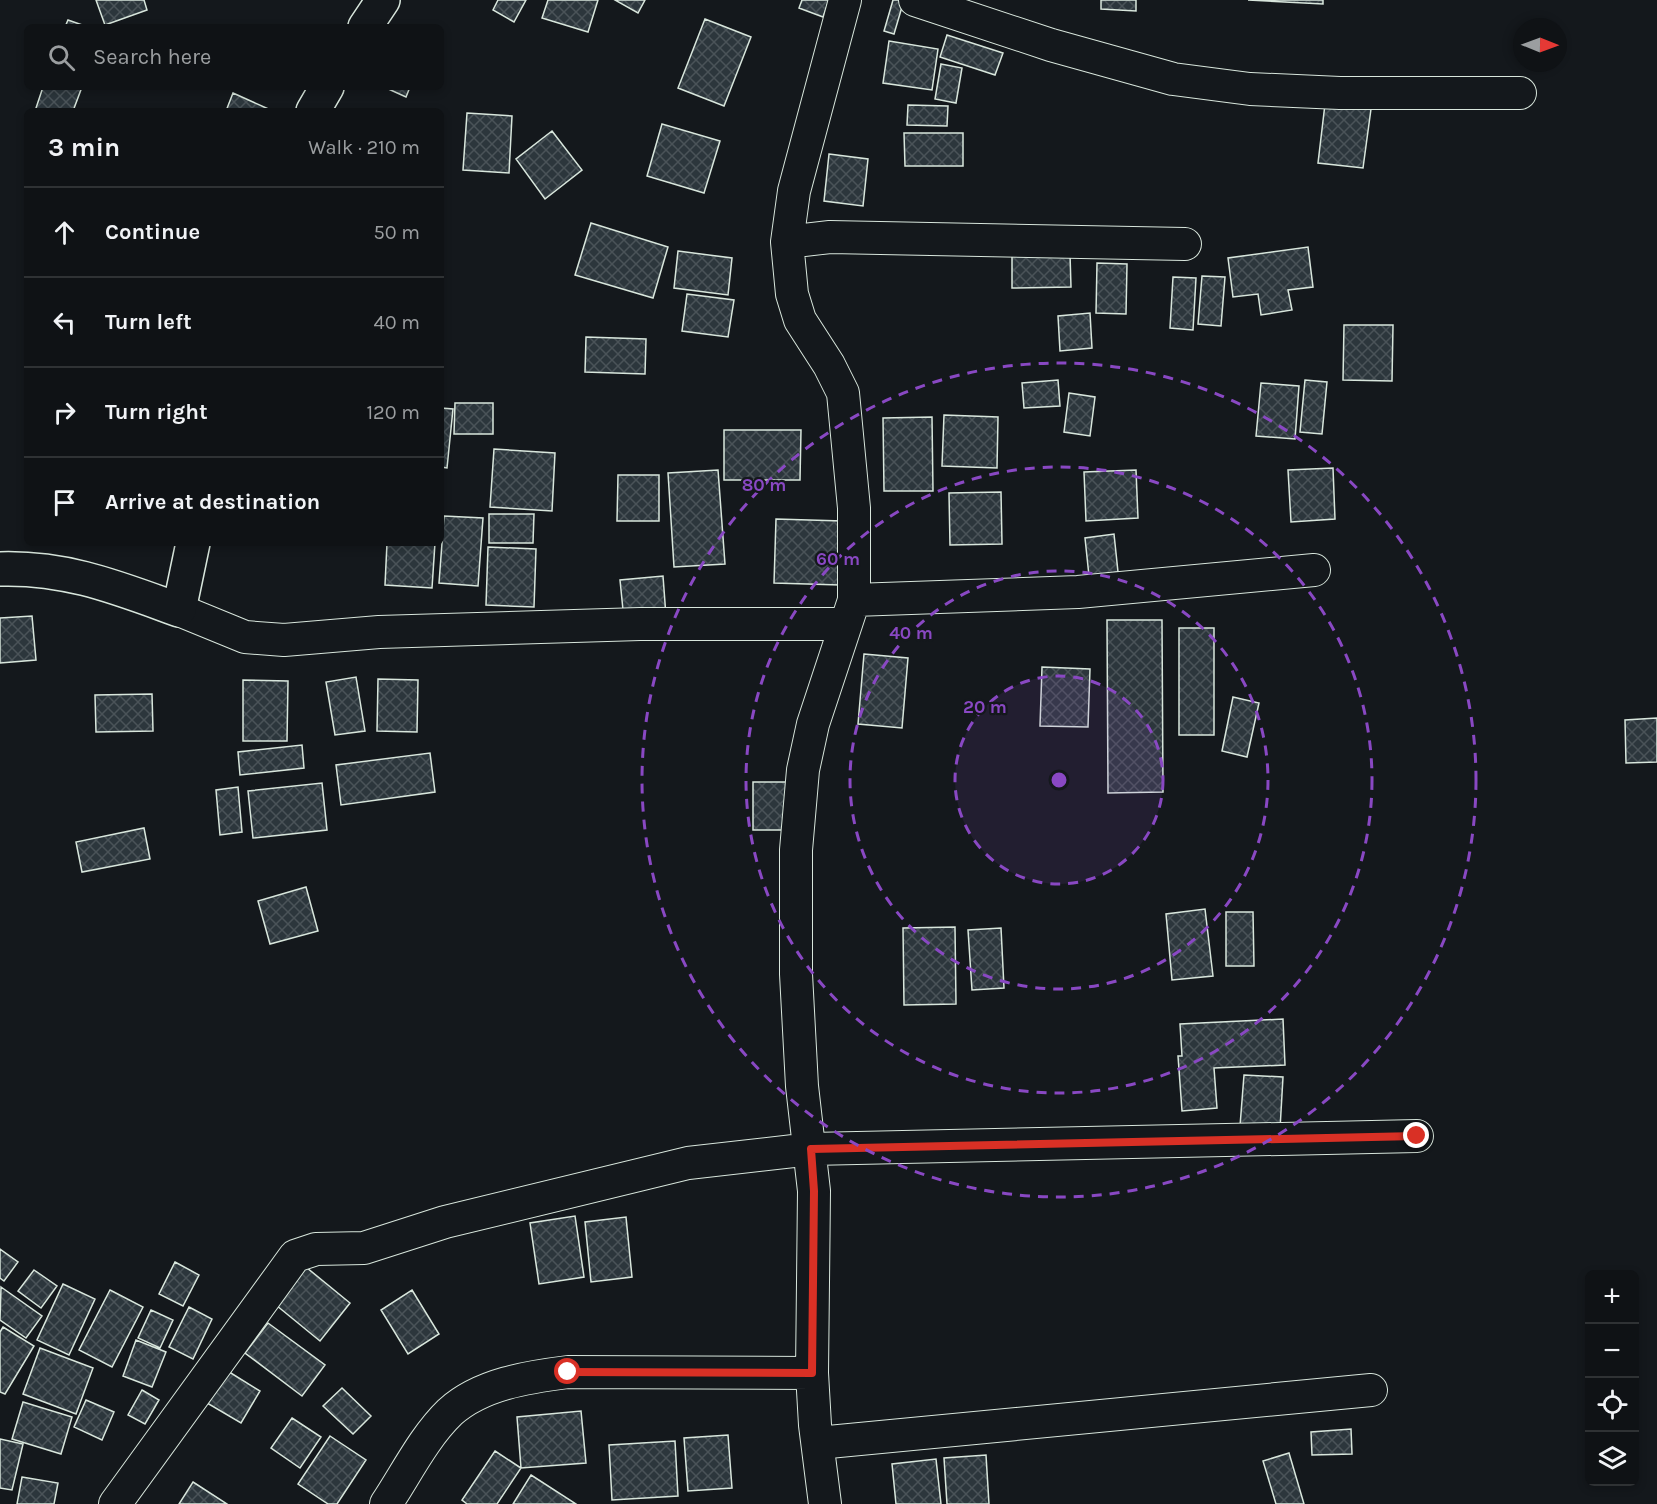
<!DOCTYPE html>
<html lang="en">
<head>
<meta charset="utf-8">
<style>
	:root { --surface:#0f1215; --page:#1d2022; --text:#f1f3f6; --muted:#9b9ea0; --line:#2f3234 }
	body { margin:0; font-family:Karla,sans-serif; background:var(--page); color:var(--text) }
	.controls { position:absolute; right:18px; bottom:18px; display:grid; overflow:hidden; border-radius:9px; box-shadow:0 3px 9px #0003 }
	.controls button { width:54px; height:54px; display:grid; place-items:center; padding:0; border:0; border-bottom:2px solid var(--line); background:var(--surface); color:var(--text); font:30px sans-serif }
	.compass { position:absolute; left:1513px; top:18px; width:54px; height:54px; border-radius:50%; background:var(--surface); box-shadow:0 3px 9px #0003; rotate:91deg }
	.stop { position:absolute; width:18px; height:18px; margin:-14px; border:4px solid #d93025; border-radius:50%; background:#fff }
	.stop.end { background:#d93025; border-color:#fff; box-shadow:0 2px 6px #0008 }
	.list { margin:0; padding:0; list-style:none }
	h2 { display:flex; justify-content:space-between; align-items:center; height:78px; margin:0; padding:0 24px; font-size:26px }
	h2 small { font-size:20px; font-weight:400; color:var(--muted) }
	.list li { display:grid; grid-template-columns:39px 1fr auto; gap:18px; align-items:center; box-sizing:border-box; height:90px; padding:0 24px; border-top:2px solid var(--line) }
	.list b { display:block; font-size:22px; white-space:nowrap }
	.list em { font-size:20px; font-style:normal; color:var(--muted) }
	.icon { flex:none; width:33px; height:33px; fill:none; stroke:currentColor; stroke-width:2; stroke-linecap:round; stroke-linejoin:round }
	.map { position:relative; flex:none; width:1657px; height:1504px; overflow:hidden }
	.search { position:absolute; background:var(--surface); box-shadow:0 3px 9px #0003; left:24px; top:24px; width:420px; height:66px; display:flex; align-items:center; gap:15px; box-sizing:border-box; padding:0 21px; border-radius:9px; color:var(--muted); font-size:22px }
	.panel { position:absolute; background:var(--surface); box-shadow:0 3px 9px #0003; left:24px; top:108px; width:420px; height:438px; border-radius:9px }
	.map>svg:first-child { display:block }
</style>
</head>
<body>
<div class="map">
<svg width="1657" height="1504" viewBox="0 0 1657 1504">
	<defs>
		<pattern id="building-cross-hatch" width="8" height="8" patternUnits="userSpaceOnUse" patternTransform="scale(1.5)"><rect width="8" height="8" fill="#2c363c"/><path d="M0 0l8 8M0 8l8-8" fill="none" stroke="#4a5358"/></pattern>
	</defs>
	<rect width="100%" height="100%" fill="#14181c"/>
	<path fill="url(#building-cross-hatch)" stroke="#d8e6dc" stroke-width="1.5" d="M 96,0 L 144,0 L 147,10 L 105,25 Z
		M 498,0 L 526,0 L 514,22 L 493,10 Z
		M 548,0 L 598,0 L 588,32 L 542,18 Z
		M 615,0 L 645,0 L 638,13 Z
		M 802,0 L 829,0 L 823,17 L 799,8 Z
		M 893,0 L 904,0 L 894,34 L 884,31 Z
		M 1101,0 L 1136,0 L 1136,11 L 1101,9 Z
		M 1248,0 L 1323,0 L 1323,4 Z
		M 705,19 L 751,37 L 724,106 L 678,88 Z
		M 68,20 L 88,27 L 65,27 Z
		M 947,35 L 1003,53 L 995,75 L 940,57 Z
		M 889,41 L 938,49 L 932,90 L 883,83 Z
		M 941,64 L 962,68 L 956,103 L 935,99 Z
		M 43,87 L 82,87 L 73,111 L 43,111 L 36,108 Z
		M 384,87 L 410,87 L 406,97 Z
		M 233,93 L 273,111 L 226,111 Z
		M 1325,104 L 1371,109 L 1363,168 L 1318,163 Z
		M 908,105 L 948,106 L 947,126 L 907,125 Z
		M 467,113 L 512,116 L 509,173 L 463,170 Z
		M 662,124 L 720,141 L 704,193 L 647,176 Z
		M 552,131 L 582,170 L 545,199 L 516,159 Z
		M 904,133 L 963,133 L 963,166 L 905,166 Z
		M 829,154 L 868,159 L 863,206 L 824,201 Z
		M 591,223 L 668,247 L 653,298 L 575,275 Z
		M 1308,247 L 1313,287 L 1288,290 L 1292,310 L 1261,315 L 1258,294 L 1233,297 L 1228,258 Z
		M 678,251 L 732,258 L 728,295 L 674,288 Z
		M 1012,254 L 1070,254 L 1071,287 L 1012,288 Z
		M 1097,263 L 1127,264 L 1126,314 L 1096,313 Z
		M 1202,276 L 1225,277 L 1221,326 L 1198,324 Z
		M 1173,277 L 1196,278 L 1193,330 L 1170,328 Z
		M 687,294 L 734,300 L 728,337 L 682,331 Z
		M 1090,313 L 1092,348 L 1060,351 L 1058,316 Z
		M 1344,325 L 1393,325 L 1392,381 L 1343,380 Z
		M 586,337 L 646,339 L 645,374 L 585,372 Z
		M 1058,380 L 1060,406 L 1024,408 L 1022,383 Z
		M 1305,380 L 1327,382 L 1322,434 L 1300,432 Z
		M 1261,383 L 1299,386 L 1295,439 L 1256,436 Z
		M 1069,393 L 1095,397 L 1090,436 L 1064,432 Z
		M 455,403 L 493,403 L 493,434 L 454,434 Z
		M 441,408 L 453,409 L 447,468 L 441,467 Z
		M 944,415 L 998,417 L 997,468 L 942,466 Z
		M 932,417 L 933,491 L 884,491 L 883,418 Z
		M 724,430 L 801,430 L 800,480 L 724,480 Z
		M 494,449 L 555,453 L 552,511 L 490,507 Z
		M 1333,468 L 1335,519 L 1291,522 L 1288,470 Z
		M 718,470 L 725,564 L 674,567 L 668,473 Z
		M 1136,470 L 1138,518 L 1086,521 L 1084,472 Z
		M 618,475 L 659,475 L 659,521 L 617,521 Z
		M 1001,492 L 1002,544 L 950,545 L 949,493 Z
		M 489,514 L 534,514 L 533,543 L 489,543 Z
		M 444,516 L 483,518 L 478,586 L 439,583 Z
		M 776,519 L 842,521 L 840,585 L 774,583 Z
		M 1114,534 L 1118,572 L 1089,576 L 1085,538 Z
		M 387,543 L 435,543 L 432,588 L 385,585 Z
		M 488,547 L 536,549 L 534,607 L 486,605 Z
		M 663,576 L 666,616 L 624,620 L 620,580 Z
		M 32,616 L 36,660 L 0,663 L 0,618 Z
		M 1107,620 L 1162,620 L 1163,792 L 1108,793 Z
		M 1179,628 L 1214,628 L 1214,735 L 1179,735 Z
		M 864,654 L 908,658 L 902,728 L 858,724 Z
		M 1042,667 L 1090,669 L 1088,727 L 1040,726 Z
		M 356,677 L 365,731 L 335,735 L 326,682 Z
		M 378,679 L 418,680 L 417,732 L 377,731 Z
		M 243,680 L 288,681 L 287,741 L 243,741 Z
		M 152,694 L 153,731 L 96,732 L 95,695 Z
		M 1233,697 L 1259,703 L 1247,757 L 1222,751 Z
		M 1657,718 L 1657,762 L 1626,763 L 1625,720 Z
		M 302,745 L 304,768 L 240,775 L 238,752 Z
		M 430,753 L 435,792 L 341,805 L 336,765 Z
		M 753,782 L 787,782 L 787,830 L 753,830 Z
		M 322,783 L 327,830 L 253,838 L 248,791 Z
		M 238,787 L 242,832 L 220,835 L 216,790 Z
		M 144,828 L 150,859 L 82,872 L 76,842 Z
		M 306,887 L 318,931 L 270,944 L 258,901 Z
		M 1205,909 L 1213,976 L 1172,980 L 1166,914 Z
		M 1226,912 L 1253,912 L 1254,966 L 1226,966 Z
		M 955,927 L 956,1004 L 904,1005 L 903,928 Z
		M 1001,928 L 1004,988 L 972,990 L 968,930 Z
		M 1283,1019 L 1285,1065 L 1214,1068 L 1217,1108 L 1182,1111 L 1178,1056 L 1182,1056 L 1180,1024 Z
		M 1244,1075 L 1283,1077 L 1280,1129 L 1240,1126 Z
		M 575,1216 L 584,1277 L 539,1284 L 530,1223 Z
		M 626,1217 L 632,1277 L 591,1282 L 585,1222 Z
		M 0,1249 L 18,1262 L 4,1281 L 0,1278 Z
		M 175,1262 L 199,1275 L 183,1306 L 159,1294 Z
		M 301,1263 L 350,1303 L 320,1341 L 271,1301 Z
		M 34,1270 L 57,1286 L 41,1308 L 18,1291 Z
		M 63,1284 L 95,1299 L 69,1355 L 37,1340 Z
		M 1,1287 L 42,1316 L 26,1338 L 0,1320 Z
		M 110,1290 L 143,1307 L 112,1367 L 79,1350 Z
		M 412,1290 L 439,1334 L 408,1354 L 381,1310 Z
		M 189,1307 L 212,1319 L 193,1359 L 169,1347 Z
		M 151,1310 L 173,1320 L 160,1348 L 138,1338 Z
		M 268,1323 L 325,1365 L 302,1396 L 245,1353 Z
		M 3,1327 L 34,1346 L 5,1394 L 0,1392 L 0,1332 Z
		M 136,1340 L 166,1352 L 152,1387 L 123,1376 Z
		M 40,1348 L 93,1368 L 76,1414 L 23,1394 Z
		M 226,1370 L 260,1391 L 241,1423 L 207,1403 Z
		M 342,1388 L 371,1416 L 353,1434 L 323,1406 Z
		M 142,1390 L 159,1400 L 145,1424 L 128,1415 Z
		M 86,1400 L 114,1412 L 102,1440 L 74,1427 Z
		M 23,1402 L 72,1417 L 61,1454 L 12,1439 Z
		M 581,1411 L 586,1463 L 521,1468 L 517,1417 Z
		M 292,1418 L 321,1437 L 300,1468 L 271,1448 Z
		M 1351,1429 L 1352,1454 L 1312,1455 L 1311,1432 Z
		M 728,1435 L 732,1488 L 688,1491 L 684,1438 Z
		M 330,1436 L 366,1460 L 337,1504 L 328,1504 L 298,1484 Z
		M 0,1439 L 23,1444 L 12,1490 L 0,1488 Z
		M 675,1441 L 678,1496 L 612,1500 L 609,1445 Z
		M 495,1451 L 521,1468 L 497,1504 L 467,1504 L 462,1500 Z
		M 1289,1453 L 1304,1504 L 1276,1504 L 1263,1461 Z
		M 986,1455 L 989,1504 L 947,1504 L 944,1458 Z
		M 936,1459 L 941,1504 L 896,1504 L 892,1464 Z
		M 531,1475 L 576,1504 L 513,1504 Z
		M 22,1477 L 58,1483 L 54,1504 L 17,1504 Z
		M 193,1482 L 227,1504 L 179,1504 Z"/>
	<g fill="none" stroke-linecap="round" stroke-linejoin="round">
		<defs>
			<path id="street" d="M 915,0 L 1051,45 L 1173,79 L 1250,89 L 1340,93 L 1520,93
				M 787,242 L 830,237 L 1185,244
				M 854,600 L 1078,592 L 1314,570
				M 179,610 L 245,637 L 284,640 L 379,632 L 640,624 L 845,624
				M 818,1443 L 1371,1390
				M 115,1504 L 295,1256 L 316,1249 L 364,1248 L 445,1222 L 688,1163 L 811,1149 L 1417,1136
				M 386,1504 C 406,1474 424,1437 450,1412 C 481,1384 528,1377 568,1372 L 812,1373
				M 825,1504 L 815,1425 L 812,1373 L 814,1191 L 802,1086 L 796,974 L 796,850 L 803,770 L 813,724 L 854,600 L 854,508 L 843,393 L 829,365 L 800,320 L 792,294 L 787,242 L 794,191 L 845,0"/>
			<path id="secondary" d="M 365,27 L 383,0
				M 313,111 L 327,87
				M 0,569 C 67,567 118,588 179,610 L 193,543"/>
		</defs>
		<use href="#street" stroke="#d8e6dc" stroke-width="34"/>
		<use href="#secondary" stroke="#d8e6dc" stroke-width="36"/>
		<use href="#street" stroke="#14181c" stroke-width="32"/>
		<use href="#secondary" stroke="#14181c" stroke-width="33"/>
	</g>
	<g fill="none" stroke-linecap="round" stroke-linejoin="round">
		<path stroke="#d93025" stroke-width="8" d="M 568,1372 L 812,1373 L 814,1191 L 811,1149 L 1417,1136"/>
	</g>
	<circle cx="1059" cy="780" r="104" fill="#8948c3" fill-opacity=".12"/>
	<g fill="none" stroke="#8948c3" stroke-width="3" stroke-dasharray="10 8">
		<circle cx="1059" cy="780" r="104"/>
		<circle cx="1059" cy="780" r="209"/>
		<circle cx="1059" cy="780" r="313"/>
		<circle cx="1059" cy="780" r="417"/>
	</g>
	<circle cx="1059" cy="780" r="9" fill="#8948c3" stroke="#14181c" stroke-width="3"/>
	<g font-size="18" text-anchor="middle" font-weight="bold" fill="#8948c3" stroke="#14181c" stroke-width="4.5" stroke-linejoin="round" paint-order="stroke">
		<text x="764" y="491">80 m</text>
		<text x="838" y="565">60 m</text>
		<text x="911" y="639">40 m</text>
		<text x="985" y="713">20 m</text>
	</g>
</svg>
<div class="controls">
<button>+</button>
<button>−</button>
<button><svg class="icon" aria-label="locate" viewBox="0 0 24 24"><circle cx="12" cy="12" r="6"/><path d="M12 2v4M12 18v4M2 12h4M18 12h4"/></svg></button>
<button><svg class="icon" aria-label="layers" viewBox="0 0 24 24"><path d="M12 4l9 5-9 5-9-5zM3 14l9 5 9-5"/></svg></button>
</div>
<svg class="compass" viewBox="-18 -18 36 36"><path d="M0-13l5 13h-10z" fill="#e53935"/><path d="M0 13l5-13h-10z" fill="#9b9ea0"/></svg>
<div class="stop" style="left:568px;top:1372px"></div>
<div class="stop end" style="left:1417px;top:1136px"></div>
<div class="search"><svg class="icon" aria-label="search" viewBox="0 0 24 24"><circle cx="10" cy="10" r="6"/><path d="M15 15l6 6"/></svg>Search here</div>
<section class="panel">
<h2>3 min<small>Walk · 210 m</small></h2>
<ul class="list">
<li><svg class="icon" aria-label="ahead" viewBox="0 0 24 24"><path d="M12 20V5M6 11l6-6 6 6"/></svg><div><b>Continue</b></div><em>50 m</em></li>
<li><svg class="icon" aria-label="left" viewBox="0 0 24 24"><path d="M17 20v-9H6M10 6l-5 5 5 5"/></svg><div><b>Turn left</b></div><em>40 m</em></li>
<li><svg class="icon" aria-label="right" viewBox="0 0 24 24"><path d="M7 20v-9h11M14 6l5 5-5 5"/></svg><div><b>Turn right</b></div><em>120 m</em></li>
<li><svg class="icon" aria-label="arrive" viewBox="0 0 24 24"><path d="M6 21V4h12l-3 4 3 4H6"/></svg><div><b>Arrive at destination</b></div></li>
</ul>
</section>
</div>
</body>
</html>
